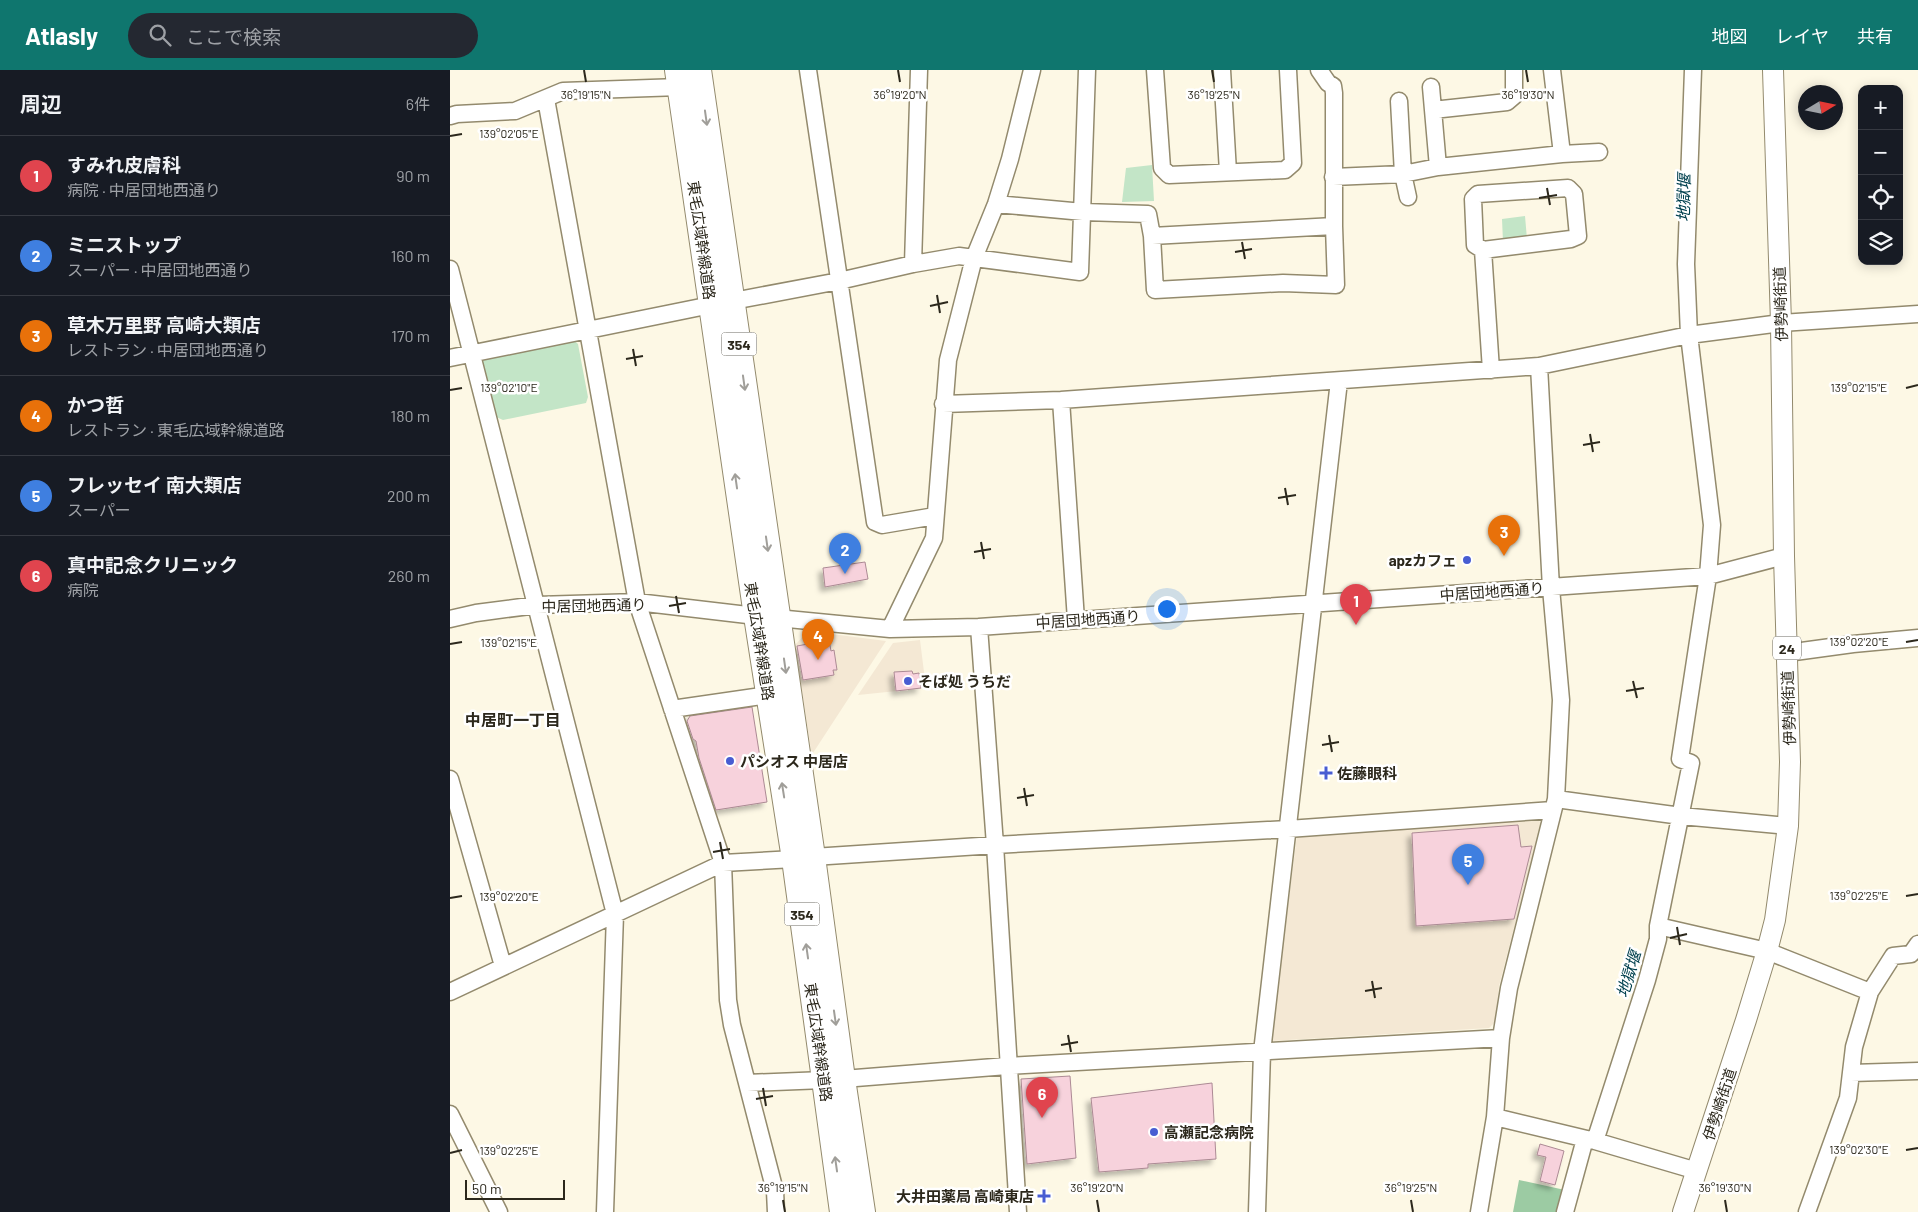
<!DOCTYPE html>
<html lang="ja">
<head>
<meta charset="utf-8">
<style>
	:root { --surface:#171b24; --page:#242831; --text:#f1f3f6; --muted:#9ea1a6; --line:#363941; --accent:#0f766e }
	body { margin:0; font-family:Barlow,"Noto Sans JP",sans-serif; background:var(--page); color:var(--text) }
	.controls { position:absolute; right:15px; top:15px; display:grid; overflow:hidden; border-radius:10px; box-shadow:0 2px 12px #0003 }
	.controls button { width:45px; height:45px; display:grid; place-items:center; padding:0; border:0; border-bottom:1px solid var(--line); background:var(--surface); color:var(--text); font:25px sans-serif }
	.compass { position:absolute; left:1348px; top:15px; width:45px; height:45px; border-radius:50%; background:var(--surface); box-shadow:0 2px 12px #0003; rotate:80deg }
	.scale { position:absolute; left:15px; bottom:12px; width:100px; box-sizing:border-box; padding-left:5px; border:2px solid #2c281c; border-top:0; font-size:14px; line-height:18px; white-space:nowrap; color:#2c281c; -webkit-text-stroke:4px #fff; paint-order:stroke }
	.you { position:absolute; left:716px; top:538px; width:18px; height:18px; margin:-12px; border:4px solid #fff; border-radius:50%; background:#1a73e8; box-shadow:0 0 0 8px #1a73e833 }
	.badge { display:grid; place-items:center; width:32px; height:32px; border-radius:50%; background:var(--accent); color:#fff; font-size:16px; font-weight:700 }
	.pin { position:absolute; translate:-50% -41px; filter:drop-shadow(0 1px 2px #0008) }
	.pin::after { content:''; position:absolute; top:26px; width:18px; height:15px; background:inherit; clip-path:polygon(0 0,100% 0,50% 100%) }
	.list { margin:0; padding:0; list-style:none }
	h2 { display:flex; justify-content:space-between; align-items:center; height:65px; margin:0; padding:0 20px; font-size:21px }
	h2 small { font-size:16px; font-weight:400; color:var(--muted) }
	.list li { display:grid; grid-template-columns:32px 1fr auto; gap:15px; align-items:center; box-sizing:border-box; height:80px; padding:0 20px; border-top:1px solid var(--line) }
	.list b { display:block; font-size:19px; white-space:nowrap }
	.list p { margin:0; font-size:16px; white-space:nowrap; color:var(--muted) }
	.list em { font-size:16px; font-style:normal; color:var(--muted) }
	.icon { flex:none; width:28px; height:28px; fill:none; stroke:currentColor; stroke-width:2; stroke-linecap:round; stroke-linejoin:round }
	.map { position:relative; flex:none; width:1468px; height:1142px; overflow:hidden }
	header { display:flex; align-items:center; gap:30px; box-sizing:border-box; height:70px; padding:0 25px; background:var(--accent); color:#fff }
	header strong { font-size:24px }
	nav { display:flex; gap:28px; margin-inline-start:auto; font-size:18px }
	.search { width:350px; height:45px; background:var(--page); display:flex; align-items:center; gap:12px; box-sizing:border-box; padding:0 18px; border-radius:28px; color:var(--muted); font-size:19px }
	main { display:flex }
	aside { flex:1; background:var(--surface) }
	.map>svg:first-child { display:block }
</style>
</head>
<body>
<header>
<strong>Atlasly</strong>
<div class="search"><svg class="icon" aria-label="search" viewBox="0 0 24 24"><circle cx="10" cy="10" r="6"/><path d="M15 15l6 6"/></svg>ここで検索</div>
<nav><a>地図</a><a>レイヤ</a><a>共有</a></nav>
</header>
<main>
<aside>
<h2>周辺<small>6件</small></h2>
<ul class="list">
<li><span class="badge" style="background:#e0444e">1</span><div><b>すみれ皮膚科</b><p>病院 · 中居団地西通り</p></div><em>90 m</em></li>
<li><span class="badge" style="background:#3f7fe0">2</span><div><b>ミニストップ</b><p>スーパー · 中居団地西通り</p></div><em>160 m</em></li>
<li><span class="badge" style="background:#e8710a">3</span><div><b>草木万里野 高崎大類店</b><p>レストラン · 中居団地西通り</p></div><em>170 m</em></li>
<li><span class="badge" style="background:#e8710a">4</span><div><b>かつ哲</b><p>レストラン · 東毛広域幹線道路</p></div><em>180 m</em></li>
<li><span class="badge" style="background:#3f7fe0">5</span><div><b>フレッセイ 南大類店</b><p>スーパー</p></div><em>200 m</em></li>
<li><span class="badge" style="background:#e0444e">6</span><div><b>真中記念クリニック</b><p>病院</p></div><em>260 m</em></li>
</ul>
</aside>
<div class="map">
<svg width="1468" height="1142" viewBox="0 0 1468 1142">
	<defs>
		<filter id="shadow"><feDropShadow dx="-4.5" dy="4.5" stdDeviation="2.5" flood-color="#0004"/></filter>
	</defs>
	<rect width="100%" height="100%" fill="#fdf8e5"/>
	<path fill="#f4e8d4" d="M 358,561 L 436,571 L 363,683 L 361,681 L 345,575 Z
		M 470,570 L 476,618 L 408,625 L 443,573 Z
		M 1087,749 L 1091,753 L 1049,916 L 1045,952 L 1039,958 L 821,971 L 847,765 Z"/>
	<path fill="#c3e5c7" d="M 702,95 L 704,131 L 672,132 L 676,98 Z
		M 1075,146 L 1077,169 L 1053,172 L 1052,149 Z
		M 121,267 L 128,274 L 138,327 L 136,333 L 53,350 L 44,346 L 31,291 L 38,284 Z"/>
	<path fill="#9ccba3" d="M 1069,1110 L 1115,1120 L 1112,1142 L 1063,1142 Z"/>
	<path fill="#f7d2dc" stroke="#ac8a94" filter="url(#shadow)" d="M 415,492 L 418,509 L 375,517 L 373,498 Z
		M 379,570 L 381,581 L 384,580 L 387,600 L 383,600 L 384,605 L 353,610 L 347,576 Z
		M 462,601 L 463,604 L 469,603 L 471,618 L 446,621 L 444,602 Z
		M 302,637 L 317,732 L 266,740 L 249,688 L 246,671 L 243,669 L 237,651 L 240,646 Z
		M 1068,755 L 1071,777 L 1082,776 L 1064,849 L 966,856 L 962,763 Z
		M 620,1006 L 626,1088 L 577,1094 L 571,1009 Z
		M 762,1013 L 766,1089 L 698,1094 L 698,1098 L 649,1102 L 641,1028 Z
		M 1090,1074 L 1114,1081 L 1105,1115 L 1090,1111 L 1096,1087 L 1087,1085 Z"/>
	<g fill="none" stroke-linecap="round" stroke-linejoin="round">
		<defs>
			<path id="minor" d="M 358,0 L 425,452 L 432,455 L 485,446
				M 705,0 L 712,98 L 719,105 L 835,100 L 843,93 L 838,0
				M 772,0 L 778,102
				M 1102,0 L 1112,84
				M 981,17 L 988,97
				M 96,29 L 187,532 L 273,793 L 278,930 L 282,955 L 325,1121 L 326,1142
				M 949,31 L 953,104 L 958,127
				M 983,40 L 1057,32 L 1064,26 L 1064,0
				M 0,46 L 7,44 L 65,41 L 113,21 L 230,17
				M 883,107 L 953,104 L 988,97 L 1112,84 L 1149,82
				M 546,134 L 633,142 L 698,144 L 702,166 L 705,220 L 833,213 L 886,215 L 884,156 L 884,23 L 883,16 L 878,13 L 869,0
				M 702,166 L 884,156
				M 1033,180 L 1121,169 L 1128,166 L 1124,124 L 1118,118 L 1028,124 L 1023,129 L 1025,175 L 1033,180 L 1041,300
				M 463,194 L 469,0
				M 0,199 L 165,844 L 155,1142
				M 283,231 L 389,211 L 463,194 L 509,186 L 630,202 L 637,0
				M 0,288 L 261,235
				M 611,330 L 626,550
				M 493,334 L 611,330 L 1089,296 L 1239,265 L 1331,253 L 1468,244
				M 0,549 L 26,543 L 87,535 L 187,532 L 306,546 L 440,559 L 529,557 L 1258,506 L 1334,486
				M 529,557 L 545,775 L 568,1142
				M 440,559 L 484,468 L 498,290 L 524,188 L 546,134 L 560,89 L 582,0
				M 1337,583 L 1403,574 L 1468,568
				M 222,639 L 318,625
				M 0,709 L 53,896
				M 1106,729 L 1231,746 L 1338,756
				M 363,787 L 545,775 L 838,759 L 1103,740
				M 1208,856 L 1317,881 L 1420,922
				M 0,922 L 273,793 L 344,789
				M 1401,1003 L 1468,1001
				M 393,1009 L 557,996 L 1051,968
				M 297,1013 L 374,1010
				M 0,1044 L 49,1142
				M 1045,1047 L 1145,1071 L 1247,1101
				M 1145,1071 L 1197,910 L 1208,869 L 1208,856 L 1241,693 L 1230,689 L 1258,506 L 1262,455 L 1239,265 L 1236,194 L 1243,0
				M 807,1142 L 812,982 L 889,311
				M 1029,1142 L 1045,1047 L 1051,968 L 1059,918 L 1106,729 L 1111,630 L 1101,518 L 1089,296
				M 1115,1142 L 1135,1069
				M 1357,1142 L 1398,1028 L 1404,977 L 1420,922 L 1443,886 L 1461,884 L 1468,874"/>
			<path id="major" d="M 1233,1142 L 1296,950 L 1317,881 L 1325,850 L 1338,756 L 1340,692 L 1334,486 L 1331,253 L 1323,0"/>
			<path id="highway" d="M 227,0 L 306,546 L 344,789 L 392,1142
				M 249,0 L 363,787 L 393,1009 L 413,1142"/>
		</defs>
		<use href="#minor" stroke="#938a6d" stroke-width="19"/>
		<use href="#major" stroke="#938a6d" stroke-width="22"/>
		<use href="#highway" stroke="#938a6d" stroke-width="26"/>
		<use href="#minor" stroke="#fff" stroke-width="16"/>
		<use href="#major" stroke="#fff" stroke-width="20"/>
		<use href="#highway" stroke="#fff" stroke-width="24"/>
	</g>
	<defs><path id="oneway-shaft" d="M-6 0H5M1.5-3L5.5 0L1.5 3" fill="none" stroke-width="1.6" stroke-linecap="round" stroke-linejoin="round" transform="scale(1.25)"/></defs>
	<g stroke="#a09e99">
		<use href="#oneway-shaft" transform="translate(256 48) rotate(82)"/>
		<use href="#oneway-shaft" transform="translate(294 313) rotate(82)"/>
		<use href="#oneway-shaft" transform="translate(286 411) rotate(-98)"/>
		<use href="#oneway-shaft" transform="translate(317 474) rotate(82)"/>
		<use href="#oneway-shaft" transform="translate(335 596) rotate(82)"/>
		<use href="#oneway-shaft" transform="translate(333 720) rotate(-99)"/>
		<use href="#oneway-shaft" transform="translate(357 881) rotate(-98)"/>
		<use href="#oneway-shaft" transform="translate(385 948) rotate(82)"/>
		<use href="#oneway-shaft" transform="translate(386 1094) rotate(-98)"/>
	</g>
	<path fill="none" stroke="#2c281c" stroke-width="2" d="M 134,0 L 136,12M 448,0 L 450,12M 762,0 L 764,12M 1076,0 L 1078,12M 0,66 L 12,64M 1097,118 L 1100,135M 1089,128 L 1107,125M 792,172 L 795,189M 785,182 L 802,179M 487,225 L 490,243M 480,236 L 498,232M 183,279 L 186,296M 176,289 L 193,286M 1456,318 L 1468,315M 0,320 L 12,318M 1140,364 L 1143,382M 1133,375 L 1150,372M 835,418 L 838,435M 828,428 L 846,425M 531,472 L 534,489M 524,482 L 541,479M 226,526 L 229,543M 219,536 L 236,533M 1456,572 L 1468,570M 0,574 L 12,572M 1183,611 L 1187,628M 1176,621 L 1194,618M 879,665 L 882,682M 872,675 L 889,672M 574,718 L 577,736M 567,728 L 584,725M 270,772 L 273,789M 263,782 L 280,779M 1456,826 L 1468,824M 0,828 L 12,826M 1227,857 L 1230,875M 1220,868 L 1237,864M 922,911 L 925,928M 915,921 L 932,918M 618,965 L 621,982M 611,975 L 628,972M 313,1018 L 316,1036M 306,1029 L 323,1026M 1456,1080 L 1468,1078M 0,1083 L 12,1080M 333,1130 L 335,1142M 647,1130 L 649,1142M 961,1130 L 963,1142M 1275,1130 L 1277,1142"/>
	<g fill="#485dd2" stroke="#fff" stroke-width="2">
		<circle cx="1017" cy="490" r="5"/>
		<circle cx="458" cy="611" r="5"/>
		<circle cx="280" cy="691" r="5"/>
		<path d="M873.5 695.5h5v5h5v5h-5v5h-5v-5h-5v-5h5z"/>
		<circle cx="704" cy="1062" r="5"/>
		<path d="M591.5 1118.5h5v5h5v5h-5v5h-5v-5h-5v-5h5z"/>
	</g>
	<g text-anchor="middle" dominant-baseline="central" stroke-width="5" stroke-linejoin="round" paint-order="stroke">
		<g fill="#fff" stroke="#6b6860" stroke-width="1">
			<rect x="271.5" y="262.5" width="35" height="23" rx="4"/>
			<rect x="1323" y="566.5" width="28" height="23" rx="4"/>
			<rect x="334.5" y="832.5" width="35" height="23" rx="4"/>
		</g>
		<g font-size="14" font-weight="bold" fill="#2c281c">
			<text x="289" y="274">354</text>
			<text x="1337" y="578">24</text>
			<text x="352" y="844">354</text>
		</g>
		<g font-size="15" fill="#2c281c" stroke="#fff">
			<text transform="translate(252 170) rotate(82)">東毛広域幹線道路</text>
			<text transform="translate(1330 234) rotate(-92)">伊勢崎街道</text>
			<text transform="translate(1042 521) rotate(-4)">中居団地西通り</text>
			<text transform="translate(144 535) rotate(-1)">中居団地西通り</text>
			<text transform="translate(638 549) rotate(-4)">中居団地西通り</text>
			<text transform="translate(310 571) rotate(81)">東毛広域幹線道路</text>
			<text transform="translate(1338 638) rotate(-92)">伊勢崎街道</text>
			<text transform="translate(369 972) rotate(82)">東毛広域幹線道路</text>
			<text transform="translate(1269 1034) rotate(-72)">伊勢崎街道</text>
		</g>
		<g font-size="15" font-weight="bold" fill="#2c281c" stroke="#fff" text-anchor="start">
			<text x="1007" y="490" text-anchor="end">apzカフェ</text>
			<text x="468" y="611">そば処 うちだ</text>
			<text x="290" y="691">パシオス 中居店</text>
			<text x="887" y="703">佐藤眼科</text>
			<text x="714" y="1062">高瀬記念病院</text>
			<text x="584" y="1126" text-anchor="end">大井田薬局 高崎東店</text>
		</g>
		<g font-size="16" font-style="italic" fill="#00404e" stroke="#fff">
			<text transform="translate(1233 128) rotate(-89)">地獄堰</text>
			<text transform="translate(1178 904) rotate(-73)">地獄堰</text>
		</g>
		<g font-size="16" font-weight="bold" fill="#2c281c" stroke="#fff">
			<text x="63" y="649">中居町一丁目</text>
		</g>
	</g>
	<g font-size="12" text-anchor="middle" fill="#2c281c" stroke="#fff" stroke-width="5" stroke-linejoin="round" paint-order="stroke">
		<text x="136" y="29">36°19'15"N</text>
		<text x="450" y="29">36°19'20"N</text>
		<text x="764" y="29">36°19'25"N</text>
		<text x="1078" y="29">36°19'30"N</text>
		<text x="59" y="68">139°02'05"E</text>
		<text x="1409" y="322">139°02'15"E</text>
		<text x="59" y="322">139°02'10"E</text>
		<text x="1409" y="576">139°02'20"E</text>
		<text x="59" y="577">139°02'15"E</text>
		<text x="1409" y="830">139°02'25"E</text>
		<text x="59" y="831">139°02'20"E</text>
		<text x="1409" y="1084">139°02'30"E</text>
		<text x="59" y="1085">139°02'25"E</text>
		<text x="333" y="1122">36°19'15"N</text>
		<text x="647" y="1122">36°19'20"N</text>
		<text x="961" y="1122">36°19'25"N</text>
		<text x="1275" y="1122">36°19'30"N</text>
	</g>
</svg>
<div class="controls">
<button>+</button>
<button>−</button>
<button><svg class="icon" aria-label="locate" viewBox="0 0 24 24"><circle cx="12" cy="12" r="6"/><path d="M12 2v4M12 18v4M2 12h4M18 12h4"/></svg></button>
<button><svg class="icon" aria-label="layers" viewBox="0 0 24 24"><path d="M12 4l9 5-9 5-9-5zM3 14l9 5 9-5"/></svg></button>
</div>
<svg class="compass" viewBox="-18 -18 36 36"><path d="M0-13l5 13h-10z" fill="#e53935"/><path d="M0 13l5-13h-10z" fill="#9ea1a6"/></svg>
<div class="scale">50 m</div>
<div class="you"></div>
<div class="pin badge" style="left:906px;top:555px;background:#e0444e">1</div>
<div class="pin badge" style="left:395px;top:504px;background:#3f7fe0">2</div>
<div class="pin badge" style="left:1054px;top:486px;background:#e8710a">3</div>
<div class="pin badge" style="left:368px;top:590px;background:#e8710a">4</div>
<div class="pin badge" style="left:1018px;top:815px;background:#3f7fe0">5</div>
<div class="pin badge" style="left:592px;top:1048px;background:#e0444e">6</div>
</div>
</main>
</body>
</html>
